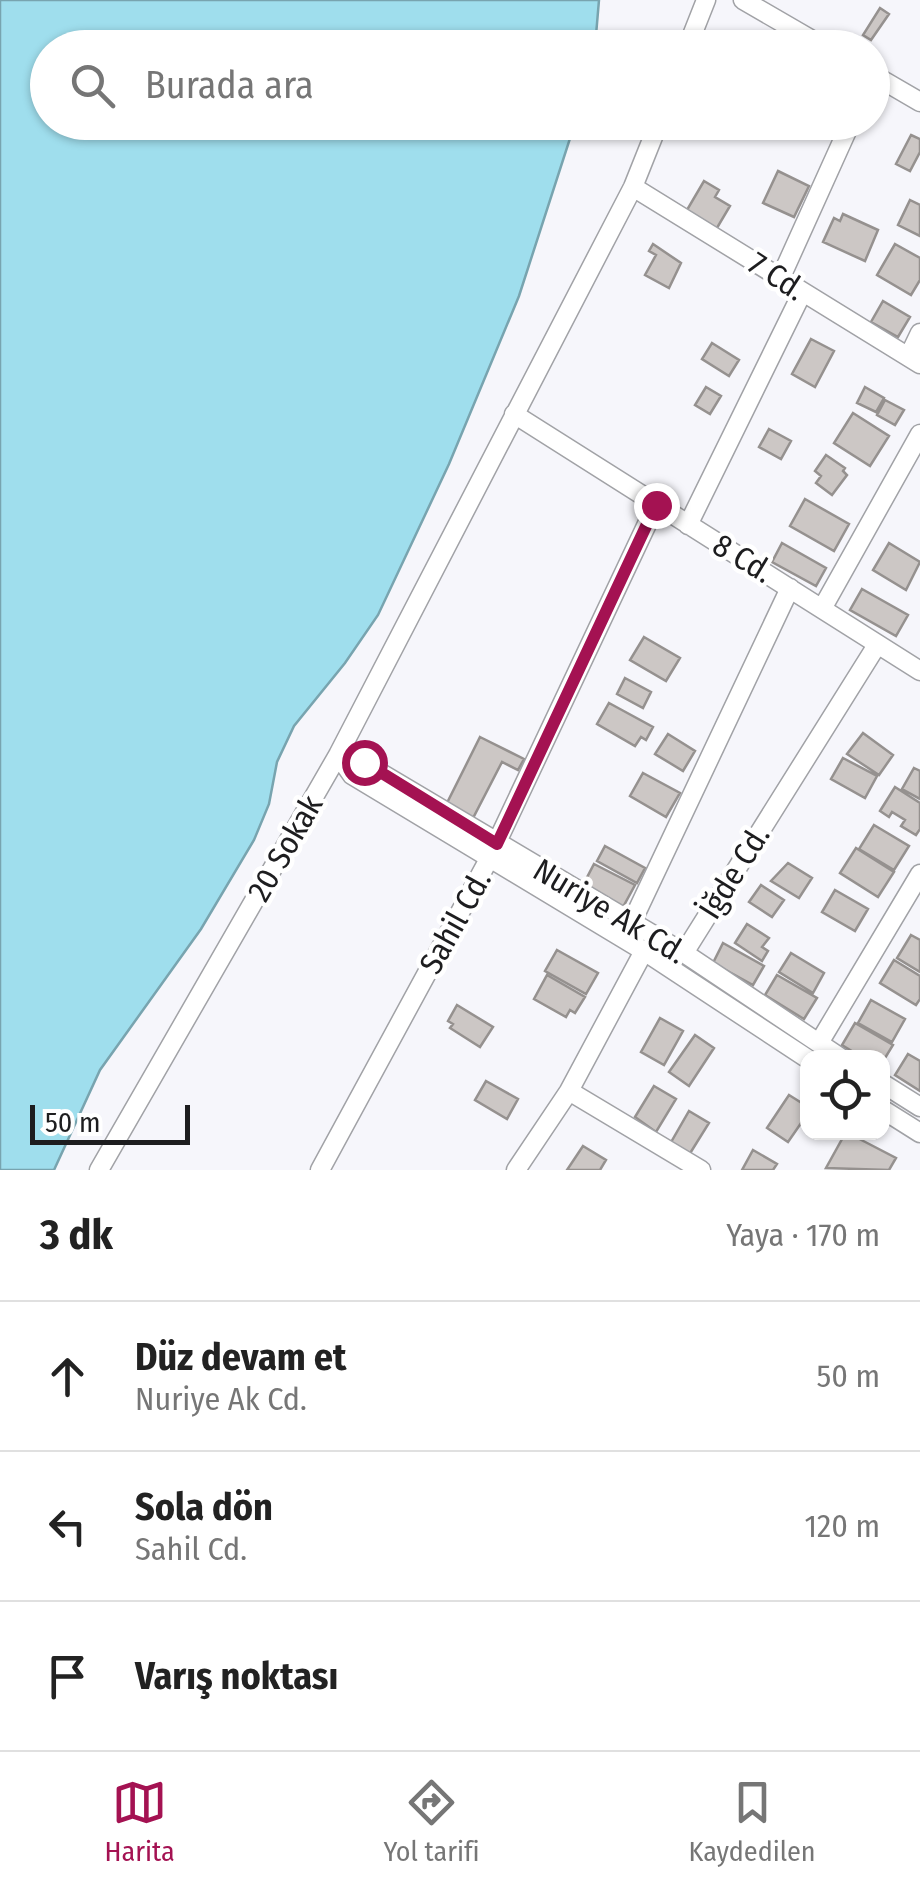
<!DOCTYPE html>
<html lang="tr">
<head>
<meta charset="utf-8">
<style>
	:root { --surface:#fff; --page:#f2f2f2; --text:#222; --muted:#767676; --line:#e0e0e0; --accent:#a41252 }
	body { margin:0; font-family:"Fira Sans Condensed",sans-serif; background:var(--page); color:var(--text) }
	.controls { position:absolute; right:30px; bottom:30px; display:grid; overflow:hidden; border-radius:20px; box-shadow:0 2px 8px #0004 }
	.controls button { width:90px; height:90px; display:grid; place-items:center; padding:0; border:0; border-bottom:2px solid var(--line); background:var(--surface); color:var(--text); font:50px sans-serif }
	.scale { position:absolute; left:30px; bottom:25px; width:160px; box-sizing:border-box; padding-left:10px; border:5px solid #1d1d1f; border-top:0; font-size:28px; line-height:35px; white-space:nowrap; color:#1d1d1f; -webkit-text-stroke:8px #fff; paint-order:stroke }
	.stop { position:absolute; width:30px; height:30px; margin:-22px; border:8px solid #a41252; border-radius:50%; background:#fff }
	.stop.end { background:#a41252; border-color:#fff; box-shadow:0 2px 10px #0008 }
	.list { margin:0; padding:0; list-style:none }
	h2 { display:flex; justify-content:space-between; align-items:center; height:130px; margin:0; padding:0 40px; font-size:42px }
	h2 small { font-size:32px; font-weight:400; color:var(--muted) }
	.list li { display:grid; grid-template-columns:65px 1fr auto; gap:30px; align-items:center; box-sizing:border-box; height:150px; padding:0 40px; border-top:2px solid var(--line) }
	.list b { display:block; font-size:38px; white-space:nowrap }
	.list p { margin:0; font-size:32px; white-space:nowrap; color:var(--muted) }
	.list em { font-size:32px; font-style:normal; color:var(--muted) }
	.icon { flex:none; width:55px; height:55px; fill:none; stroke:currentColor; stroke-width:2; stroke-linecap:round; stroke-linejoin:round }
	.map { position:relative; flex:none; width:920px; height:1170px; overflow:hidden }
	.search { position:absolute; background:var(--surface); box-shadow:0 2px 8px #0004; left:30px; right:30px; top:30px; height:110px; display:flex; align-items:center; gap:25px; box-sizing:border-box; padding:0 35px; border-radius:55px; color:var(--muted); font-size:38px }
	.sheet { height:580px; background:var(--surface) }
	nav { display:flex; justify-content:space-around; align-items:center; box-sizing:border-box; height:140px; border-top:2px solid var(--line); background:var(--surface); font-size:28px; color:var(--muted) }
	nav a { display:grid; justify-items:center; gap:5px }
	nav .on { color:var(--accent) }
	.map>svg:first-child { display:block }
</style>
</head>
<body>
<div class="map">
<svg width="920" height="1170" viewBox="0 0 920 1170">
	<rect width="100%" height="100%" fill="#f6f6fb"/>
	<path fill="#9fdeed" stroke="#78a4af" stroke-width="2.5" d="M 0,0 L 599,0 L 595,47 L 48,48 L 48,122 L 575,123 L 519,296 L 449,464 L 378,615 L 345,663 L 294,726 L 277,762 L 269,804 L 254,840 L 201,929 L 100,1070 L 54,1170 L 0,1170 Z"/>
	<path fill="#ccc7c5" stroke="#95918f" stroke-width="2.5" d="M 880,8 L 889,14 L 871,40 L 863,35 Z
		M 911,135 L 920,139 L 920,152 L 910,171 L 896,164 Z
		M 778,171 L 809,186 L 794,217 L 763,203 Z
		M 704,181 L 719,190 L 715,197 L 730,206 L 714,233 L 684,215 Z
		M 910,200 L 920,205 L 920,236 L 898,225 Z
		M 843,214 L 878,230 L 865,261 L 823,242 L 834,218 L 840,221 Z
		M 653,244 L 681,263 L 669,288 L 645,275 L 656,255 L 649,251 Z
		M 895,244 L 920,258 L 920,280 L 911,295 L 877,275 Z
		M 883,301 L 910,317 L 898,337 L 871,322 Z
		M 811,339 L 834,351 L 815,387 L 792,374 Z
		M 712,343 L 739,360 L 729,376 L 702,359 Z
		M 706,387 L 721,396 L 710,414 L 695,405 Z
		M 865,387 L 884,398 L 876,412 L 857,403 Z
		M 885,400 L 904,410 L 895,425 L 877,415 Z
		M 853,413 L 889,436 L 870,466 L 834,443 Z
		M 769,429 L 791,441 L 781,459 L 759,447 Z
		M 826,455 L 845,468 L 843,471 L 847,475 L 832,495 L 816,483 L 821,476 L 815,471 Z
		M 805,499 L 849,524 L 834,551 L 790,526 Z
		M 782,543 L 826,568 L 816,586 L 772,562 Z
		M 889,543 L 920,562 L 906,590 L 873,570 Z
		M 862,589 L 908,615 L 896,636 L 850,610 Z
		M 644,637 L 680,658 L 666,681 L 630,660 Z
		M 625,678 L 651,692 L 643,708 L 617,694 Z
		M 609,703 L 653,727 L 646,740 L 641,737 L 635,746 L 597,724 Z
		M 863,733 L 893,755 L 879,775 L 847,754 Z
		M 668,734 L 695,751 L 683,771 L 655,754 Z
		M 480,737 L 524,759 L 518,770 L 502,762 L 472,820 L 445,807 Z
		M 843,758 L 877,776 L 865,798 L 831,779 Z
		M 914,768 L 920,771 L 920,799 L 902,789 Z
		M 643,773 L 680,793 L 666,817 L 630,796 Z
		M 895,787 L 920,803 L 920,829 L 916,835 L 901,826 L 905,820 L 892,812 L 889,817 L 880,811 Z
		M 874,825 L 909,846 L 894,870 L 859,849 Z
		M 605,846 L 645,868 L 637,883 L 597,861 Z
		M 856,848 L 894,872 L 878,897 L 840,873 Z
		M 788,863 L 812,878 L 799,898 L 771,881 Z
		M 594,864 L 635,885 L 623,907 L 582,887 Z
		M 761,885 L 784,900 L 772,917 L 749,902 Z
		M 835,890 L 868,909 L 855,931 L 822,912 Z
		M 747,924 L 769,938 L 762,947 L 768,951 L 762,961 L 735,943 Z
		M 911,935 L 920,940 L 920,972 L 897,958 Z
		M 723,943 L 764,966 L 753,985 L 713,963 Z
		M 557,950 L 598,973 L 586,994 L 545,971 Z
		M 791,953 L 824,973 L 813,993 L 779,972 Z
		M 894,960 L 920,976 L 920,999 L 916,1005 L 880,983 Z
		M 547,975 L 585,997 L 575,1013 L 570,1010 L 566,1017 L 534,999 Z
		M 777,975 L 817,998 L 804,1019 L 765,995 Z
		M 871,1000 L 905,1019 L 892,1042 L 858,1023 Z
		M 457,1005 L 493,1027 L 480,1047 L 450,1028 L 453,1024 L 448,1021 Z
		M 660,1018 L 683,1031 L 664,1065 L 641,1052 Z
		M 855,1023 L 893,1045 L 882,1063 L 882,1058 L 863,1058 L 842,1045 Z
		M 695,1035 L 714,1048 L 689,1086 L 669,1072 Z
		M 908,1054 L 920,1061 L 920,1091 L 895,1075 Z
		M 486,1081 L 518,1099 L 507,1119 L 475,1100 Z
		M 654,1086 L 676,1099 L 656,1132 L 635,1117 Z
		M 789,1095 L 808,1107 L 808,1113 L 788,1142 L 767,1128 Z
		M 689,1111 L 709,1123 L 689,1155 L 670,1144 Z
		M 846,1132 L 896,1158 L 889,1170 L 826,1168 Z
		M 583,1146 L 606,1160 L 600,1170 L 567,1170 Z
		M 753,1150 L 777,1164 L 773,1170 L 742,1170 Z"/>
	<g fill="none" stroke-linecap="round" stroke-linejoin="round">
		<defs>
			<path id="street" d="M 743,0 L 826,48
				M 687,48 L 706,0
				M 872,74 L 920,102
				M 633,187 L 920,364
				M 781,277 L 851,122
				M 909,356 L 920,333
				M 514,414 L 920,671
				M 688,525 L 802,293
				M 823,607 L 920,434
				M 338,755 L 364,763 L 684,953 L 841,1058
				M 338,755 L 352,775 L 644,951 L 808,1059
				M 636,935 L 631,924 L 790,588
				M 819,1043 L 920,874
				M 882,1083 L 920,1107
				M 569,1091 L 701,1170
				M 882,1109 L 920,1133
				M 99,1170 L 338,755 L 633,187 L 659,122
				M 320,1170 L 489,859 L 656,505
				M 516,1170 L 569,1091 L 644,951 L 684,953 L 877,645"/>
		</defs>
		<use href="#street" stroke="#a1a2a6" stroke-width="21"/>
		<use href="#street" stroke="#fff" stroke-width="18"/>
	</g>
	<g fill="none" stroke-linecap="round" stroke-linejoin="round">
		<path stroke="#a41252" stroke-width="12" d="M 364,762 L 497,844 L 656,505"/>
	</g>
	<g text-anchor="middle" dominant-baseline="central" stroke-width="9" stroke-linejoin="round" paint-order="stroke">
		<g font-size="32" fill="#1d1d1f" stroke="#fff">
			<text transform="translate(777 276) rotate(33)">7 Cd.</text>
			<text transform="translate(743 558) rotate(31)">8 Cd.</text>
			<text transform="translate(285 848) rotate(-60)">20 Sokak</text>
			<text transform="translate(734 872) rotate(-58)">İğde Cd.</text>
			<text transform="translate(610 911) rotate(31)">Nuriye Ak Cd.</text>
			<text transform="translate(455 922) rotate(-61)">Sahil Cd.</text>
		</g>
	</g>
</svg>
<div class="controls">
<button><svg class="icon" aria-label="locate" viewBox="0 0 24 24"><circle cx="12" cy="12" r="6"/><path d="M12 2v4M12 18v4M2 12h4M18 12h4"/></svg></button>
</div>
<div class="scale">50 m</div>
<div class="stop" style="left:364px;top:762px"></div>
<div class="stop end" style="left:656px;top:505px"></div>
<div class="search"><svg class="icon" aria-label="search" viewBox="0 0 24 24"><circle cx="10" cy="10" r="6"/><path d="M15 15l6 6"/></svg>Burada ara</div>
</div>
<section class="sheet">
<h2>3 dk<small>Yaya · 170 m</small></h2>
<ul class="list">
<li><svg class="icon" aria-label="ahead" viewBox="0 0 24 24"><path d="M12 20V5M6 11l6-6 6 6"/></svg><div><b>Düz devam et</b><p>Nuriye Ak Cd.</p></div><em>50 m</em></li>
<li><svg class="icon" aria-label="left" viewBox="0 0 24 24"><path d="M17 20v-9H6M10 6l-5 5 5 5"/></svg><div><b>Sola dön</b><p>Sahil Cd.</p></div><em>120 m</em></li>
<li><svg class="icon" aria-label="arrive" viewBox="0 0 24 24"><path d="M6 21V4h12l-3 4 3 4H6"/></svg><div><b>Varış noktası</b></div></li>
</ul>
</section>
<nav>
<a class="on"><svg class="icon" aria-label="map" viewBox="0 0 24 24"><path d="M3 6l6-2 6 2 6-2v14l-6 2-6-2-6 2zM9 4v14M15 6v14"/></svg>Harita</a>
<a><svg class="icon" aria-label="directions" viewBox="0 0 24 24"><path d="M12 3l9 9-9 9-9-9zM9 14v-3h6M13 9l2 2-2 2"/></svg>Yol tarifi</a>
<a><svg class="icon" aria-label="saved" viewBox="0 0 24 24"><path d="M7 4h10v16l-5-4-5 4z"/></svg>Kaydedilen</a>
</nav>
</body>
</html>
